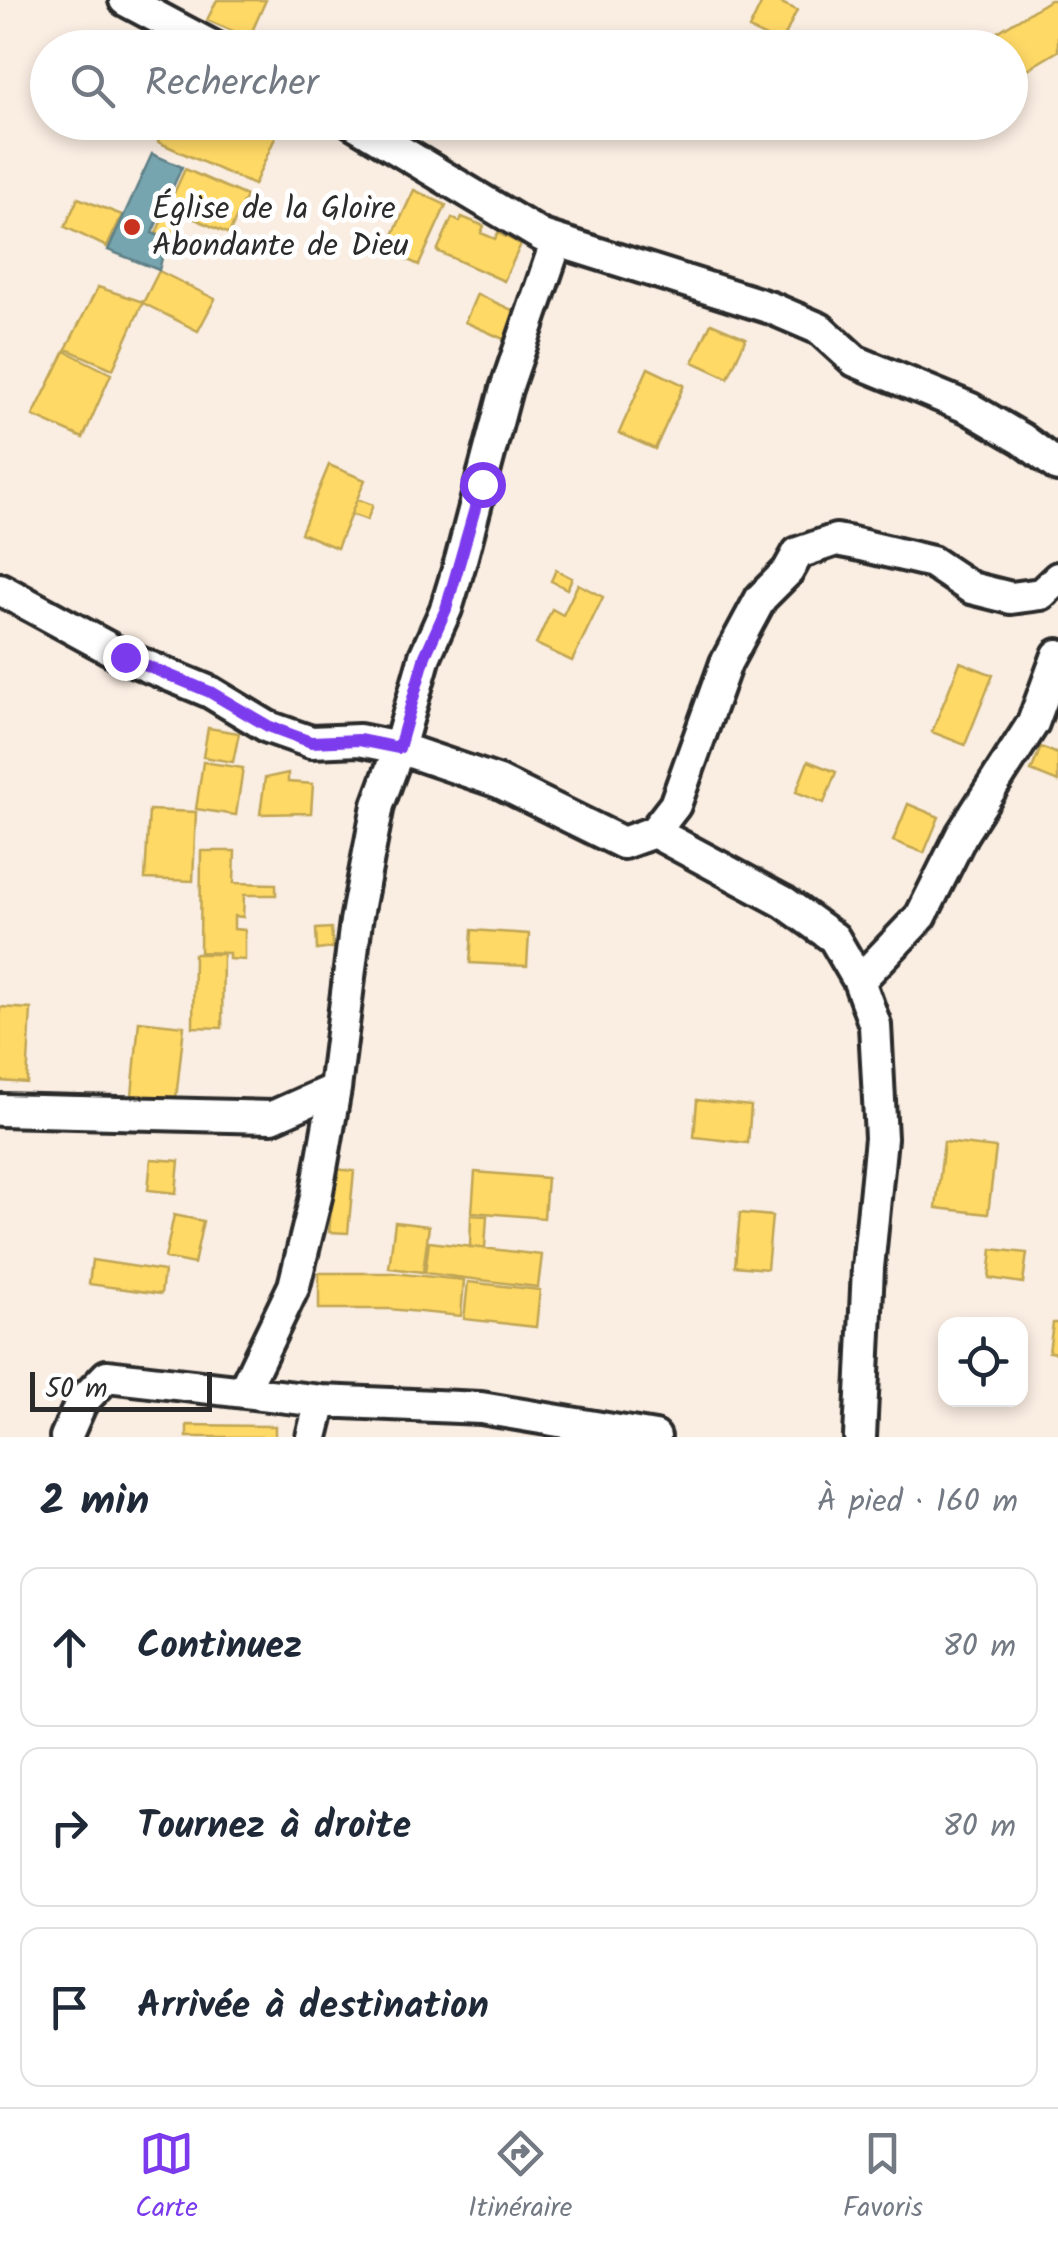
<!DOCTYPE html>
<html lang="fr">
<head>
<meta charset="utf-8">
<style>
	:root { --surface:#fff; --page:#f6f6f7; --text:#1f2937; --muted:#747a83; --line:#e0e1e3; --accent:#7c3aed }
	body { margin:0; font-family:Kalam,sans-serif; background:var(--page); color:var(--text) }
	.controls { position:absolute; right:30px; bottom:30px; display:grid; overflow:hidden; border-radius:20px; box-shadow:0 5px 15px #0003 }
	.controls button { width:90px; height:90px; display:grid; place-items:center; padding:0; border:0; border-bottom:2px solid var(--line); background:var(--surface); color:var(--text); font:50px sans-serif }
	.scale { position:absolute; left:30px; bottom:25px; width:182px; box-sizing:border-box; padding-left:10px; border:5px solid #2b2b2b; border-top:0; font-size:28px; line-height:35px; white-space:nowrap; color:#2b2b2b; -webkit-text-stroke:8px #fff; paint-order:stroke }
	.stop { position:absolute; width:30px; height:30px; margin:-22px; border:8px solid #7c3aed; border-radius:50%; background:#fff }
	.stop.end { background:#7c3aed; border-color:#fff; box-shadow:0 2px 10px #0008 }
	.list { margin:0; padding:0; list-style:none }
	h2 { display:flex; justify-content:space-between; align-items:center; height:130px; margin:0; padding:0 40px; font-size:42px }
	h2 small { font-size:32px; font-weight:400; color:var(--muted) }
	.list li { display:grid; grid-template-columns:65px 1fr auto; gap:30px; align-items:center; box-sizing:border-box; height:160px; margin:0 20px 20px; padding:0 20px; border:2px solid var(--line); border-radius:20px }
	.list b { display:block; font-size:38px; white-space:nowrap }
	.list em { font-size:32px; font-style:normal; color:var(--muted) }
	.icon { flex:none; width:55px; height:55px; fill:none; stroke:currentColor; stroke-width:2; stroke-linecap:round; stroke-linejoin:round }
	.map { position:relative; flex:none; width:1058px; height:1437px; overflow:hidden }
	.search { position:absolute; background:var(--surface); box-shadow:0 5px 15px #0003; left:30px; right:30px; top:30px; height:110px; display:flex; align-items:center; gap:25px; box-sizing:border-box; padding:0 35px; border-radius:55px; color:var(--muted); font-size:38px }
	.sheet { height:670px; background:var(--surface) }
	nav { display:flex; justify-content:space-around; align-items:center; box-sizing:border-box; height:140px; border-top:2px solid var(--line); background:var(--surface); font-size:28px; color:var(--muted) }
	nav a { display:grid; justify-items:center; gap:5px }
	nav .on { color:var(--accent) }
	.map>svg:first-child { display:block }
</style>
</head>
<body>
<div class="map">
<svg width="1058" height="1437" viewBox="0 0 1058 1437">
	<rect width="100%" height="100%" fill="#faede2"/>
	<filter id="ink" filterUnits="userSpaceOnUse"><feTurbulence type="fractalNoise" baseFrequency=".01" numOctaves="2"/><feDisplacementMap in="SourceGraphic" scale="20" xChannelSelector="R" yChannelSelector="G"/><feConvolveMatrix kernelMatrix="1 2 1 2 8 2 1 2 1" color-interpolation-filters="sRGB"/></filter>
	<g filter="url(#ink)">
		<path fill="#ffd966" stroke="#bfa554" stroke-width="2.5" d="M 217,0 L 266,0 L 249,38 L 207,20 Z
			M 763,0 L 775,0 L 797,10 L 781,44 L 749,29 Z
			M 1050,0 L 1058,0 L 1058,51 L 1021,73 L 1010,56 L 1010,48 L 1005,48 L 996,33 Z
			M 167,122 L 282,122 L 254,185 L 158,142 Z
			M 185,169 L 246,196 L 229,234 L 186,215 L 174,240 L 156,233 Z
			M 414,190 L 446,205 L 419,265 L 386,250 Z
			M 78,198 L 122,215 L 107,247 L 65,227 Z
			M 462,217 L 484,226 L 481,233 L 495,239 L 498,233 L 521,244 L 504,281 L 437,251 L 452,218 L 460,222 Z
			M 159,271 L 215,299 L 198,331 L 143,303 Z
			M 98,287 L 143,302 L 113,369 L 66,349 Z
			M 477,294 L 521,314 L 508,341 L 465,322 Z
			M 711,323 L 746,338 L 728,378 L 693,362 Z
			M 65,351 L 111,374 L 83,438 L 33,416 Z
			M 648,368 L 684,385 L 655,449 L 619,433 Z
			M 329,465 L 365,480 L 337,548 L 301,533 Z
			M 357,499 L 373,505 L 367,520 L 351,514 Z
			M 556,570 L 572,578 L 567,589 L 551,581 Z
			M 578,584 L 603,597 L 572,661 L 536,644 L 552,609 L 563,615 Z
			M 960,662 L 993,675 L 965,745 L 932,732 Z
			M 208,728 L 239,733 L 233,762 L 203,757 Z
			M 1041,747 L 1058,754 L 1058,782 L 1031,771 Z
			M 808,761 L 836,772 L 824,803 L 796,792 Z
			M 203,762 L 243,768 L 236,815 L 196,809 Z
			M 288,773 L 288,782 L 313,784 L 311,813 L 260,814 L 265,778 Z
			M 908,804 L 939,817 L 924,853 L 893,841 Z
			M 149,810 L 196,812 L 193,881 L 145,879 Z
			M 201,851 L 235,851 L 234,883 L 276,884 L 276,895 L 244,895 L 243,917 L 234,916 L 234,929 L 245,930 L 245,960 L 229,959 L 229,953 L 200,952 Z
			M 331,928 L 333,948 L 317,950 L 316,929 Z
			M 472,930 L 529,934 L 527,966 L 470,963 Z
			M 194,954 L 223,954 L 222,1028 L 193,1027 Z
			M 0,1007 L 31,1009 L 27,1083 L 0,1081 Z
			M 139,1021 L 184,1026 L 176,1099 L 132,1095 Z
			M 697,1100 L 751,1106 L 748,1143 L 694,1137 Z
			M 944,1142 L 996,1148 L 988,1214 L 936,1208 Z
			M 151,1159 L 179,1161 L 176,1193 L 148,1190 Z
			M 335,1169 L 354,1171 L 348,1233 L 329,1232 Z
			M 475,1172 L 547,1178 L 544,1218 L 472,1212 Z
			M 740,1213 L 772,1216 L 767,1269 L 735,1266 Z
			M 174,1215 L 203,1221 L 194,1264 L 165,1258 Z
			M 471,1215 L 487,1216 L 485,1248 L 470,1247 Z
			M 395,1222 L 429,1226 L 423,1272 L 389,1268 Z
			M 429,1242 L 542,1255 L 538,1287 L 425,1273 Z
			M 992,1249 L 1027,1253 L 1023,1283 L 989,1278 Z
			M 92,1260 L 164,1271 L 161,1294 L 89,1284 Z
			M 319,1273 L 392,1273 L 464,1280 L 461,1316 L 389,1309 L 319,1309 Z
			M 468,1282 L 540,1290 L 536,1327 L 464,1319 Z
			M 1053,1323 L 1058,1323 L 1058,1353 L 1049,1352 Z
			M 187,1425 L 275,1426 L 275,1437 L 187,1437 Z"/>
		<path fill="#76a5af" stroke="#608087" stroke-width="2.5" d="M 152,154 L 182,167 L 152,233 L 167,239 L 159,270 L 108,250 Z"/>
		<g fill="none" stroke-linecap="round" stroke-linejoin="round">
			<defs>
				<path id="minor" d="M 125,0 L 215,48
					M 352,122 L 542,236 L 771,308 L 820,329 L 855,361 L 969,408 L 1022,439 L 1058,466
					M 0,589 L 125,657 L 210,692 L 268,727 L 311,742 L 359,740 L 399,748 L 499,782 L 623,843 L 654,832 L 675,805 L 726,663 L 761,598 L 788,571 L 798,553 L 836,540 L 852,543 L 932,562 L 971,588 L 1011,598 L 1041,594 L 1058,578
					M 654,832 L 784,902 L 834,938 L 859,981 L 875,1025 L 881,1138 L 868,1268 L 860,1437
					M 859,981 L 921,916 L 962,834 L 1033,723 L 1058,655
					M 0,1110 L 272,1117 L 335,1089
					M 244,1390 L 294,1286 L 316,1197 L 335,1089 L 356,921 L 378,805 L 399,748 L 425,656 L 446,609 L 461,560 L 506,389 L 556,243
					M 66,1437 L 81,1403 L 107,1376 L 321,1401 L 481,1408 L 655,1437
					M 312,1437 L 321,1401"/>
			</defs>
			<use href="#minor" stroke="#2b2b2b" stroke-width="38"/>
			<use href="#minor" stroke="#fff" stroke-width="30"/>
		</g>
	</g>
	<g fill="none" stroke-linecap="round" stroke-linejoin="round" filter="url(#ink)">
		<path stroke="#7c3aed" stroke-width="12" d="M 125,657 L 210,692 L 268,726 L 311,742 L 359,740 L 399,748 L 425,656 L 446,609 L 482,484"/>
	</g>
	<circle fill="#c8321e" stroke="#fff" stroke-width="4" cx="132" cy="227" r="10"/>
	<g text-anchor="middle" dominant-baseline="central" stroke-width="10" stroke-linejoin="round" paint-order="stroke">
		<g font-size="32" fill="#2b2b2b" stroke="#fff" text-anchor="start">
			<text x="152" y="209">Église de la Gloire<tspan x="152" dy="37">Abondante de Dieu</tspan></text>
		</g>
	</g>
</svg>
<div class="controls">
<button><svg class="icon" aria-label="locate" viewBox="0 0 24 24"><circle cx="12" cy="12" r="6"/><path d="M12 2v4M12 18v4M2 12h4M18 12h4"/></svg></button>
</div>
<div class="scale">50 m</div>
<div class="stop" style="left:482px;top:484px"></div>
<div class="stop end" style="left:125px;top:657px"></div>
<div class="search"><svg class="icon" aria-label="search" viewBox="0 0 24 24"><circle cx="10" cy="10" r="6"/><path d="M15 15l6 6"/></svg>Rechercher</div>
</div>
<section class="sheet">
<h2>2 min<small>À pied · 160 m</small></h2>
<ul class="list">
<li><svg class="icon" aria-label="ahead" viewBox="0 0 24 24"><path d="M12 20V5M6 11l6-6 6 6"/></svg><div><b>Continuez</b></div><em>80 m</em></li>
<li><svg class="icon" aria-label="right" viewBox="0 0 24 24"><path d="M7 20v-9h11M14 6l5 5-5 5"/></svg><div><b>Tournez à droite</b></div><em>80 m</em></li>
<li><svg class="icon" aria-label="arrive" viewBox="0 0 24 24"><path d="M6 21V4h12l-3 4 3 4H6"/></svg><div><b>Arrivée à destination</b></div></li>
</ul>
</section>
<nav>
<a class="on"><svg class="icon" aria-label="map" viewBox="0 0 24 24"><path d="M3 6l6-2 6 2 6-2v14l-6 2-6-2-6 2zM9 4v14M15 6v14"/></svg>Carte</a>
<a><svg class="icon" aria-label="directions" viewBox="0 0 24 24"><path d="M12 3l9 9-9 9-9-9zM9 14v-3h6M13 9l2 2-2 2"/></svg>Itinéraire</a>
<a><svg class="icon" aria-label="saved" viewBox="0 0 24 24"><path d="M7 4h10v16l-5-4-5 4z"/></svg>Favoris</a>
</nav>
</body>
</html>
